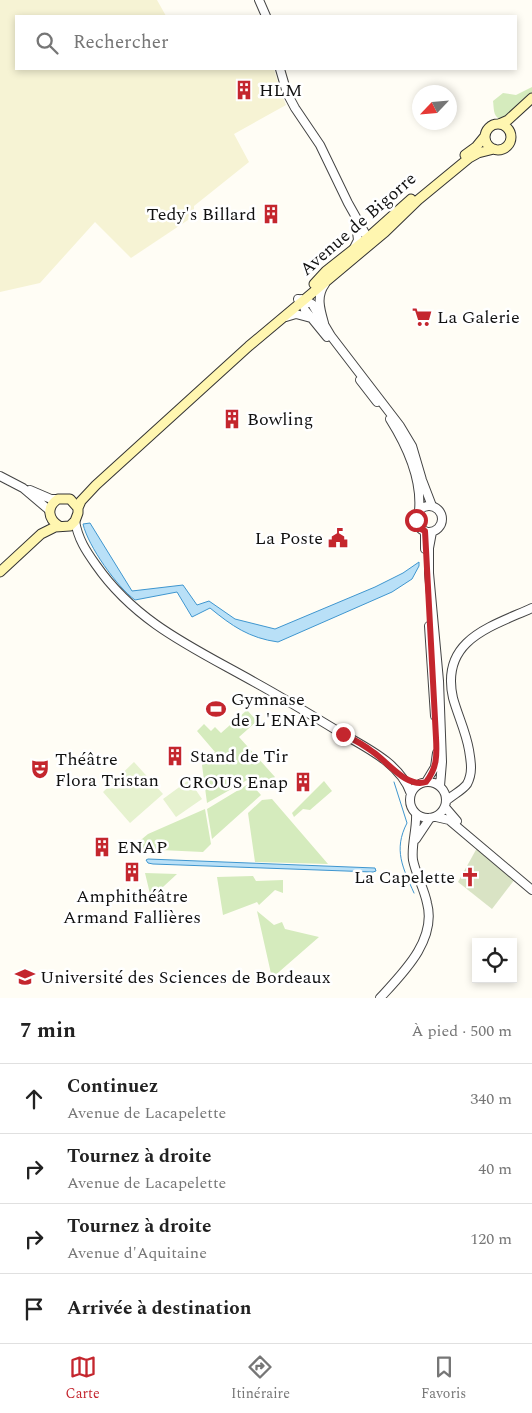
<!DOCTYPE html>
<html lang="fr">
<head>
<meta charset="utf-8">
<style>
	:root { --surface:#fff; --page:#f6f6f6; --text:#222; --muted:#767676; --line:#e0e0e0; --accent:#c4262e }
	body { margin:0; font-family:Spectral,serif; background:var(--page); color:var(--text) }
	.controls { position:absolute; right:15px; bottom:15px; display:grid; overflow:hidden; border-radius:0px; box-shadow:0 2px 8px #0003 }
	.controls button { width:45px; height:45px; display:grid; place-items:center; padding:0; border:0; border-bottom:1px solid var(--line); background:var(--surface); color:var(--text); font:25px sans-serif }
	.compass { position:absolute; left:412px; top:85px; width:45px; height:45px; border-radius:50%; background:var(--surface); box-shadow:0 2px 8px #0003; rotate:244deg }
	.stop { position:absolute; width:15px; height:15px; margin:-11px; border:4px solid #c4262e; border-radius:50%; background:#fff }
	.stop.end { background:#c4262e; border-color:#fff; box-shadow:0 1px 5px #0008 }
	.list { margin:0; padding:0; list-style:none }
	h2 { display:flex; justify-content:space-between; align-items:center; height:65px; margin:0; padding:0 20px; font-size:21px }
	h2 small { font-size:16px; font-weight:400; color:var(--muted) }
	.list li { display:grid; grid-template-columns:32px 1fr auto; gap:15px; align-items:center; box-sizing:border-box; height:70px; padding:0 20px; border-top:1px solid var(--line) }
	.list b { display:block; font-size:19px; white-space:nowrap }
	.list p { margin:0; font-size:16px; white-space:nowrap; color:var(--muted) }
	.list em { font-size:16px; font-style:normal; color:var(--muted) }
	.icon { flex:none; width:28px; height:28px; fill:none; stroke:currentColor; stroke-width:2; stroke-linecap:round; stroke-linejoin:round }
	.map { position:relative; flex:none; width:532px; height:998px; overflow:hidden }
	.search { position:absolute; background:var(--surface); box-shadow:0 2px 8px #0003; left:15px; right:15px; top:15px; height:55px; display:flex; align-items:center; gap:12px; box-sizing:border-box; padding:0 18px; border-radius:0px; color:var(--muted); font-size:19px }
	.sheet { height:345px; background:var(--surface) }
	nav { display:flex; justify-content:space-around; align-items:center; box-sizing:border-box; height:70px; border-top:1px solid var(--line); background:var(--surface); font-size:14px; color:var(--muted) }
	nav a { display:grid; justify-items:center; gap:2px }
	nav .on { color:var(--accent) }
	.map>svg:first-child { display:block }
</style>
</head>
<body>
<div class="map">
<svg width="532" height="998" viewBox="0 0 532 998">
	<rect width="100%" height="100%" fill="#fffdf5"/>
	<path fill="#f6f3d4" d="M 0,0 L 157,0 L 166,16 L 16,16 L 16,69 L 274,69 L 280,90 L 286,105 L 234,134 L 249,162 L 194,206 L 194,216 L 131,258 L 95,222 L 40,283 L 0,292 Z"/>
	<path fill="#d5ebbd" d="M 532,87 L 532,96 L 509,116 L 499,119 C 493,115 494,108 493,101 L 503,93 L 516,95 Z
		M 247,710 L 257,721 L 239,737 L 275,777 L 265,787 L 254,776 L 207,803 L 202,765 L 215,752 L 197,731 L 204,724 L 211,731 L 215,727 L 221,733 Z
		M 324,781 L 332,791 L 310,810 L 303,809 L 294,817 L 292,813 Z
		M 250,783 L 261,795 L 212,839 L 207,809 Z
		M 272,799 L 328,864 L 255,862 L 248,813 L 262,800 Z
		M 205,809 L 211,844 L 203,852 L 139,849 L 136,844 L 148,834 Z
		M 145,873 L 177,874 L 151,898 Z
		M 253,876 L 256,881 L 283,880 L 283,893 L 275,890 L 259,905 L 257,902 L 223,915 L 217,877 Z
		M 257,911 L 274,925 L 282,922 L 285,929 L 319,937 L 272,978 Z"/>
	<path fill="#d9e3c4" d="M 477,848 L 515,879 L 492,909 L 458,882 Z"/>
	<path fill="#e6f2cf" d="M 134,762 L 163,794 L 130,823 L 103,792 Z
		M 189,780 L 202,799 L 176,817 L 163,799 Z"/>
	<path fill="#b9e0f7" stroke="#3f96cf" d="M 90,523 L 132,591 L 183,585 L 197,605 L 209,601 L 235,619 L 275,629 L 375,587 L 403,573 L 419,562 L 419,566 L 412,579 L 392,592 L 278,642 C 249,638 232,626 210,608 L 192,617 L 177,592 L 135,600 C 117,587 88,546 83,524 Z
		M 148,859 L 375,868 L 376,871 L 373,872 L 153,864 L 148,863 L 146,860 Z"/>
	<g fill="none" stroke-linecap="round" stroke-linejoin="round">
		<path stroke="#3f96cf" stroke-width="1" d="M 394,782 L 407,823 C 393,850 403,868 414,893"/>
		<defs>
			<path id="tertiary" d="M 259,0 L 266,16
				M 280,69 L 287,93 L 295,108 L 320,145 L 348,203 L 366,235 L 366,243
				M 354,248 L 358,240 L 356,224
				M 298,299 L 305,300 L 312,304 L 331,336 L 400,426 L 412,446 L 422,480 L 432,506
				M 301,299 L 305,310 L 327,337
				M 286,317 L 296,314 L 311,318
				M 324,323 C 320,309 316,296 325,284
				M 360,380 L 377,402
				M 390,419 C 407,446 422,479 419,511
				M 0,476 L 23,488 L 49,510
				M 30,490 L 51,499 L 58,499
				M416 519a13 13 0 1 1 26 0a13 13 0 1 1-26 0Z
				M 75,521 C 78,539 86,551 96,565 C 137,624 196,649 256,683 C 285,699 313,716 341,733 C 367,748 401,764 411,794
				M 425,531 L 425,549
				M 432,532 L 429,548 L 429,573 L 439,681 L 442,762 L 440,786
				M 429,626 L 435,716
				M410 800a18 18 0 1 1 36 0a18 18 0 1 1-36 0Z
				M 426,782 L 435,767 L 437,753
				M 446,801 C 452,795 462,791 467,784 C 473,773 471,762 469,750 C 466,732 458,716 453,698 C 440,640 490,627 532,608
				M 445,807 L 457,821
				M 436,817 L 449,820 L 532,890
				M 416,839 L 430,818
				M 380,998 C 403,973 437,940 427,903 C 424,888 416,875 413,860 C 411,845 417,829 416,814"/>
			<path id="secondary" d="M 499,124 L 508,120 L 532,98
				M485 137a13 13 0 1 1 26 0a13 13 0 1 1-26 0Z
				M 465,155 L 476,147 L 485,136
				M 314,284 L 326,271 L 364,241 L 411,199
				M 78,508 L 81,501 L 96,485 L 249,346 L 385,232 L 418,200 L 469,158 L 478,153 L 494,149
				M 0,572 L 41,534 L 55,527 L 70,526 L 75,521 L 78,513 L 78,508 L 70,499 L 58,499 C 46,507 48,519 59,526"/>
		</defs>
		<use href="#tertiary" stroke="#444" stroke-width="10"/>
		<use href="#secondary" stroke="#333" stroke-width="11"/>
		<use href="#tertiary" stroke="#fff" stroke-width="8"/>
		<use href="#secondary" stroke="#fff6b0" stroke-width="9"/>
	</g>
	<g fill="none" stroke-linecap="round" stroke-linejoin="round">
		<path stroke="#c4262e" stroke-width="6" d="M 343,734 C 353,739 364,745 373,752 C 388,762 406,788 426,782 C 437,768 437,756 436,738 L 425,531 L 419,528 L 416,520"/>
	</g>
	<defs>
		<symbol id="building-bare" viewBox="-9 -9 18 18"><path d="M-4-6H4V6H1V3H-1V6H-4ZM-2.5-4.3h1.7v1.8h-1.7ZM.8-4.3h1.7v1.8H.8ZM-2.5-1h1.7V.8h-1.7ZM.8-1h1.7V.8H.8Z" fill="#c4262e" stroke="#fff" stroke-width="2.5" paint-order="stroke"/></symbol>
		<symbol id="supermarket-bare" viewBox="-9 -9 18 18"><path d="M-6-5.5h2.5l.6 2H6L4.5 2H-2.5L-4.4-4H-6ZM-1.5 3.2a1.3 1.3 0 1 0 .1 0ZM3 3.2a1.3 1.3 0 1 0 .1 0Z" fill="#c4262e" stroke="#fff" stroke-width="2.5" paint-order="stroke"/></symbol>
		<symbol id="civic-bare" viewBox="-9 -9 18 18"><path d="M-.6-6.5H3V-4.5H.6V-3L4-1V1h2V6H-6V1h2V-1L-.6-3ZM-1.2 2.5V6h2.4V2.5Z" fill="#c4262e" stroke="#fff" stroke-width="2.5" paint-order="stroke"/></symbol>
		<symbol id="stadium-bare" viewBox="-9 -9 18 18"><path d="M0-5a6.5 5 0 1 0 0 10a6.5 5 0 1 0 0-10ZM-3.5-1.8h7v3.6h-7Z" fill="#c4262e" stroke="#fff" stroke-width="2.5" paint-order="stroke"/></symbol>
		<symbol id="theatre-bare" viewBox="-9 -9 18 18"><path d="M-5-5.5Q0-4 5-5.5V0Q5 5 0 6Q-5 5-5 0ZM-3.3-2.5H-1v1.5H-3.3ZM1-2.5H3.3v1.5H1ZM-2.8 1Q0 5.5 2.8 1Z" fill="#c4262e" stroke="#fff" stroke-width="2.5" paint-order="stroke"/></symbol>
		<symbol id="church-bare" viewBox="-9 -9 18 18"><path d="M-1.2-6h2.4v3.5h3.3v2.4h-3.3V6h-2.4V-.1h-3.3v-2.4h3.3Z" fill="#c4262e" stroke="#fff" stroke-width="2.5" paint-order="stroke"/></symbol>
		<symbol id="university-bare" viewBox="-9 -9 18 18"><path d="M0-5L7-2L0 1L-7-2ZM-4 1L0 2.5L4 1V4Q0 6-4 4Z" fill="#c4262e" stroke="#fff" stroke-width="2.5" paint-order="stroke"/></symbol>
	</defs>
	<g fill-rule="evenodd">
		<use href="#building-bare" x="230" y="76" width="28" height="28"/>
		<use href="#building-bare" x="257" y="200" width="28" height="28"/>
		<use href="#supermarket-bare" x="408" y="303" width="28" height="28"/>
		<use href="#building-bare" x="218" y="405" width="28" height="28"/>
		<use href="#civic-bare" x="324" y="524" width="28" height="28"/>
		<use href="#stadium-bare" x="202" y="695" width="28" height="28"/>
		<use href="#building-bare" x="161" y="742" width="28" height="28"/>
		<use href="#theatre-bare" x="26" y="755" width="28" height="28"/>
		<use href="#building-bare" x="289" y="768" width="28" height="28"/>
		<use href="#building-bare" x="88" y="833" width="28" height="28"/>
		<use href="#building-bare" x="118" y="858" width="28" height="28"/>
		<use href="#church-bare" x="456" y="863" width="28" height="28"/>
		<use href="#university-bare" x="11" y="963" width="28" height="28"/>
	</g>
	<g text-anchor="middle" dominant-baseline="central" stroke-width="5" stroke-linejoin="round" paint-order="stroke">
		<g font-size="18" fill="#111" stroke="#fff" text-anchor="start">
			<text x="259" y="90">HLM</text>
			<text x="256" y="214" text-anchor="end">Tedy's Billard</text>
			<text x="437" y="317">La Galerie</text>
			<text x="247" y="419">Bowling</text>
			<text x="323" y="538" text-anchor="end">La Poste</text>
			<text x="231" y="699">Gymnase<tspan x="231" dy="21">de L'ENAP</tspan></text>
			<text x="190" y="756">Stand de Tir</text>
			<text x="55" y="759">Théâtre<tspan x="55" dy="21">Flora Tristan</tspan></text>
			<text x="288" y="782" text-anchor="end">CROUS Enap</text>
			<text x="117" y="847">ENAP</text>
			<text x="455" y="877" text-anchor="end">La Capelette</text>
			<text x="132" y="896" text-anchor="middle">Amphithéâtre<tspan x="132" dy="21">Armand Fallières</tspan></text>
			<text x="40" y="977">Université des Sciences de Bordeaux</text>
		</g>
		<g font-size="18" fill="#111" stroke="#fff">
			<text transform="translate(358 224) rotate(-41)">Avenue de Bigorre</text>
		</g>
	</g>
</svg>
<div class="controls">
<button><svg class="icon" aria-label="locate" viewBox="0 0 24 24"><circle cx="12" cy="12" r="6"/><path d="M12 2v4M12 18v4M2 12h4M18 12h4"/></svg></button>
</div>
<svg class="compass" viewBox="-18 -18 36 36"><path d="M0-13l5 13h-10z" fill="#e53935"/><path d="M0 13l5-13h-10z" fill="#767676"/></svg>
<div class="stop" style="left:416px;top:520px"></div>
<div class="stop end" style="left:343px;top:734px"></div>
<div class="search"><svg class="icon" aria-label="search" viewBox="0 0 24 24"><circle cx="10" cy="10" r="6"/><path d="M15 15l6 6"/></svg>Rechercher</div>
</div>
<section class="sheet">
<h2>7 min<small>À pied · 500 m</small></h2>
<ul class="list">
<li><svg class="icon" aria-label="ahead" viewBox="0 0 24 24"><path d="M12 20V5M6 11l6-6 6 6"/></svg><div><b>Continuez</b><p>Avenue de Lacapelette</p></div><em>340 m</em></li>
<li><svg class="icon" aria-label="right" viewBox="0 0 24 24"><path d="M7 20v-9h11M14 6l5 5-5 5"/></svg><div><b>Tournez à droite</b><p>Avenue de Lacapelette</p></div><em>40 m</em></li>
<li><svg class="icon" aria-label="right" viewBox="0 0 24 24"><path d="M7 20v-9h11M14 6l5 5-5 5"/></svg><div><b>Tournez à droite</b><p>Avenue d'Aquitaine</p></div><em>120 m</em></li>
<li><svg class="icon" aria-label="arrive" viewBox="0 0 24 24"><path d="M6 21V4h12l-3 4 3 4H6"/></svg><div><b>Arrivée à destination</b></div></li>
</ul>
</section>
<nav>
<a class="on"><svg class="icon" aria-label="map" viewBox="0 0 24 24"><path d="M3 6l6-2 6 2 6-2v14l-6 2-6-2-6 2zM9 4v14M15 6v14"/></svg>Carte</a>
<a><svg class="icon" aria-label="directions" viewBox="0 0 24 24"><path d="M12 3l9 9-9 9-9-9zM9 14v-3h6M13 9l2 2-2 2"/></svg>Itinéraire</a>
<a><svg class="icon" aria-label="saved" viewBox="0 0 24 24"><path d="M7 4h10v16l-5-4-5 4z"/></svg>Favoris</a>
</nav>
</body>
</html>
